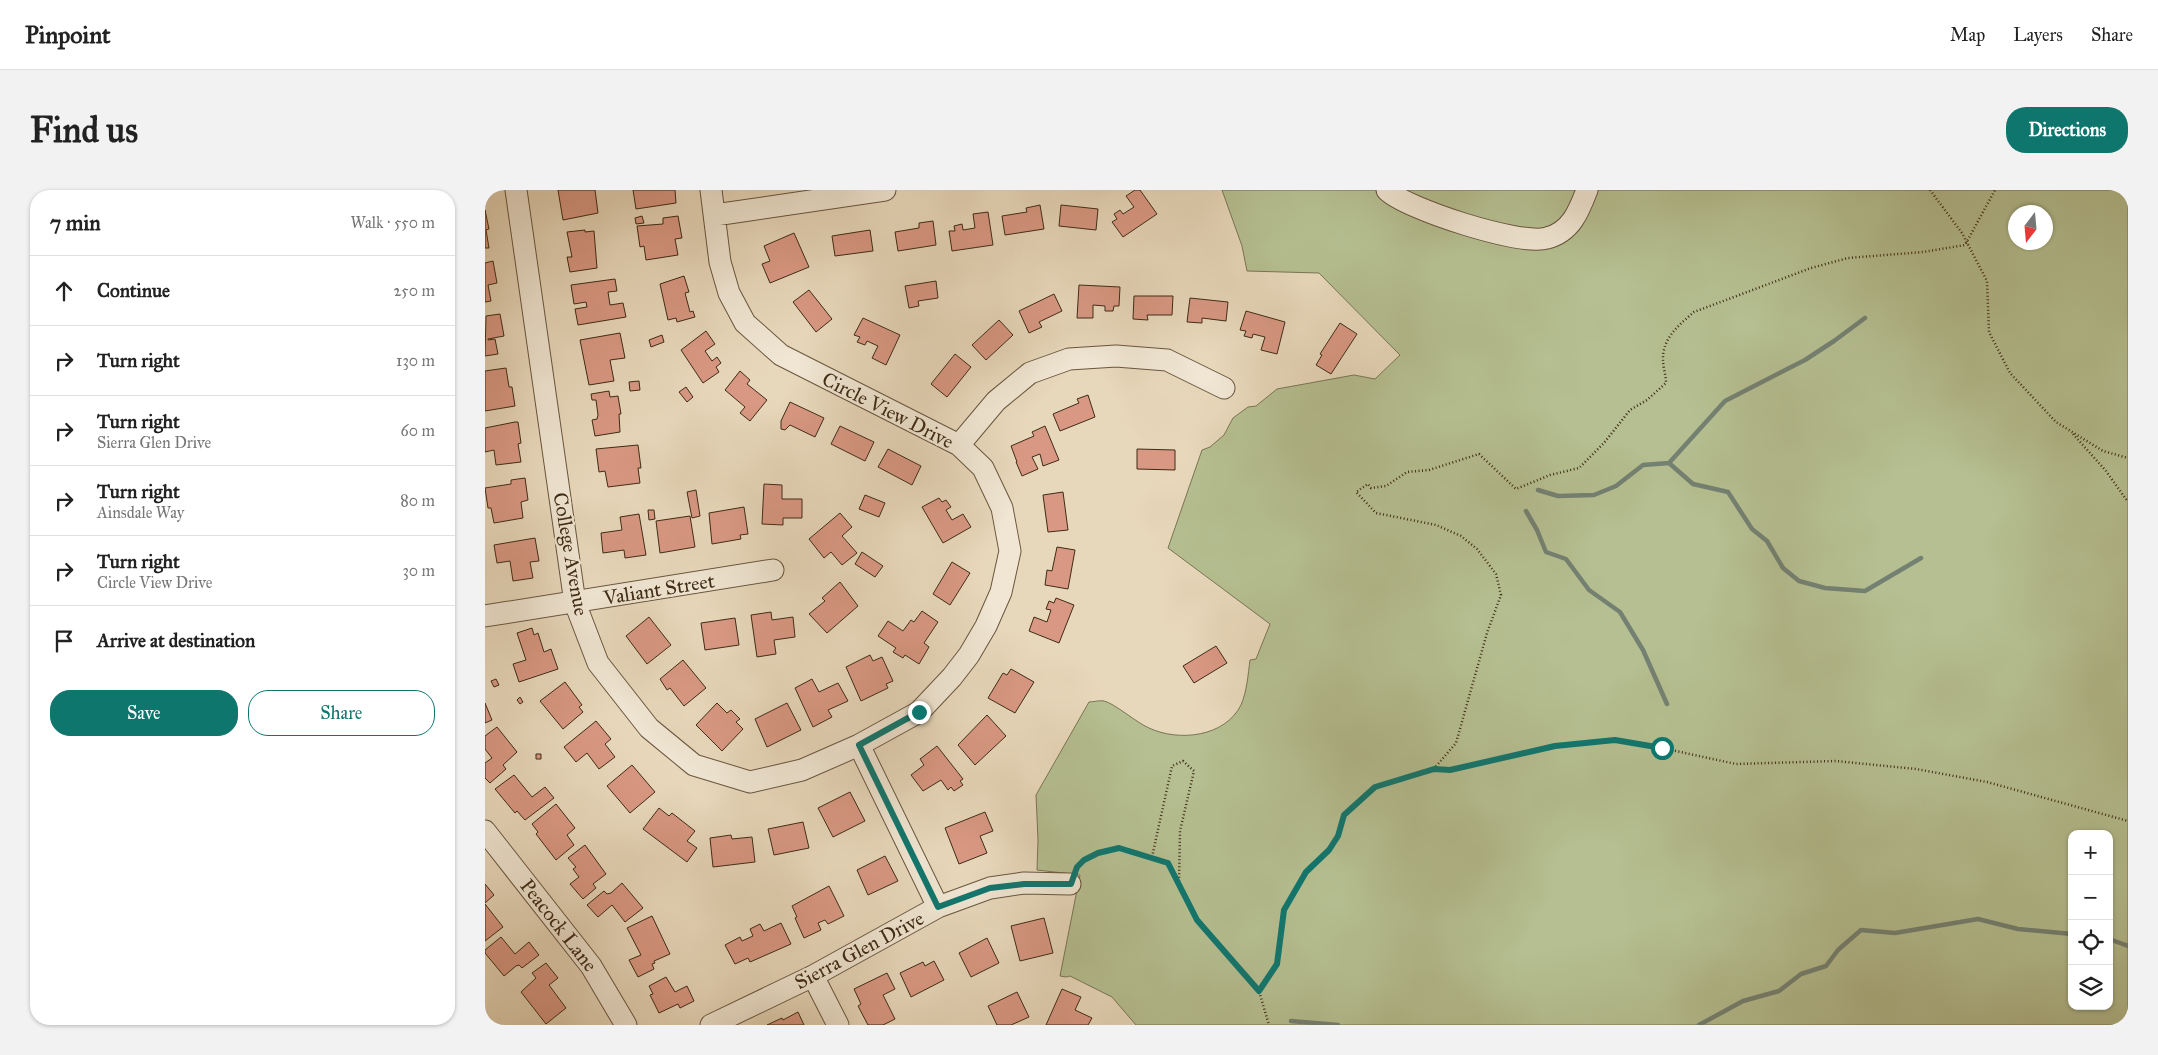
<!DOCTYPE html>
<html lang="en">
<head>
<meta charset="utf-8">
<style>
	:root { --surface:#fff; --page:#f2f2f2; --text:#222; --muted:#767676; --line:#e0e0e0; --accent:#0f766e }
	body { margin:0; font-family:"IM FELL Great Primer",serif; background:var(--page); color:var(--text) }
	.controls { position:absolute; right:15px; bottom:15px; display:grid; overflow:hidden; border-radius:10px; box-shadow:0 1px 4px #0004 }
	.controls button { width:45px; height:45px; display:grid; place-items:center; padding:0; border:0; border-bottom:1px solid var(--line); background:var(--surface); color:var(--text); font:25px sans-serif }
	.compass { position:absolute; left:1523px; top:15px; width:45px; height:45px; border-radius:50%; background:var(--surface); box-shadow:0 1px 4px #0004; rotate:196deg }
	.stop { position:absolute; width:15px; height:15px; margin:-11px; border:4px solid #0f766e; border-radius:50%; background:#fff }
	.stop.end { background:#0f766e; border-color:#fff; box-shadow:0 1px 5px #0008 }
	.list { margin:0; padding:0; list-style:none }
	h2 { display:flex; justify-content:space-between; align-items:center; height:65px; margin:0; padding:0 20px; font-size:21px }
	h2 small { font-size:16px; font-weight:400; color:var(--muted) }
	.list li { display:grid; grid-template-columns:32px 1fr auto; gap:15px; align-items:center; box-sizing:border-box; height:70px; padding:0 20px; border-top:1px solid var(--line) }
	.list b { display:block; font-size:19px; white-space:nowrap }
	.list p { margin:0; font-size:16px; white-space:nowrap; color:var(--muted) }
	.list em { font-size:16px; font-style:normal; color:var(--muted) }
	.actions { display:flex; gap:10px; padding:15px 20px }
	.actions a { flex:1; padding:11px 0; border:1px solid var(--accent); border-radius:20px; text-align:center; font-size:18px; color:var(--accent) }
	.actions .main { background:var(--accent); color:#fff }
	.icon { flex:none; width:28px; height:28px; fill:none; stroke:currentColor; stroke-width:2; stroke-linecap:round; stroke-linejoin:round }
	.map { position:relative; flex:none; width:1643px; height:835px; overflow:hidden; border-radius:20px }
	header { display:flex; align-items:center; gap:30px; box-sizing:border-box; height:70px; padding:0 25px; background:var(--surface); border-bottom:1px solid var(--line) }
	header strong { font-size:24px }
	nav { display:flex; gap:28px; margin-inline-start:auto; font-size:18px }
	.intro { display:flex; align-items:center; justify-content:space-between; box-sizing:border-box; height:120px; padding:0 30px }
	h1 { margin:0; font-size:35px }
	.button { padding:12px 22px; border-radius:20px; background:var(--accent); color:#fff; font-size:18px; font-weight:700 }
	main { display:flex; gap:30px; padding:0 30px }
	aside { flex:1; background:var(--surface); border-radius:20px; box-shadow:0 1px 4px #0004 }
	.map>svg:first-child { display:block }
</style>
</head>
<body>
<header>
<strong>Pinpoint</strong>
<nav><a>Map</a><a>Layers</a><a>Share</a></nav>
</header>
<div class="intro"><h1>Find us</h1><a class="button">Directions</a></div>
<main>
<aside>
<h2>7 min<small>Walk · 550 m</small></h2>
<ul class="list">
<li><svg class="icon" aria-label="ahead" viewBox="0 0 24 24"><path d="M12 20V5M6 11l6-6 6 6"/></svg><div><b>Continue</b></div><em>250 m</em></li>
<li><svg class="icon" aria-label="right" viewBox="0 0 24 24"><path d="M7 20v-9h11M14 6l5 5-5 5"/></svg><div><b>Turn right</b></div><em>130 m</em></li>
<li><svg class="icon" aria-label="right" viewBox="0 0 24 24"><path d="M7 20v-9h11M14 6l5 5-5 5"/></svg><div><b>Turn right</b><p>Sierra Glen Drive</p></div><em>60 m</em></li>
<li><svg class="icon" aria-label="right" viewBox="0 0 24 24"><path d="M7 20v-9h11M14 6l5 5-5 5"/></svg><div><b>Turn right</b><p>Ainsdale Way</p></div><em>80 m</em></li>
<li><svg class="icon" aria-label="right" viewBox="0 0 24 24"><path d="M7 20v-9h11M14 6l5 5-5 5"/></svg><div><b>Turn right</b><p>Circle View Drive</p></div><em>30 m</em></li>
<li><svg class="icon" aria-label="arrive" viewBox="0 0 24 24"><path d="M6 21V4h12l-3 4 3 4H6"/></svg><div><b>Arrive at destination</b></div></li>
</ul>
<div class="actions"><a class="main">Save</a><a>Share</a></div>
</aside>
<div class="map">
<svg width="1643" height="835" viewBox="0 0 1643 835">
	<rect width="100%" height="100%" fill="#e8d8bb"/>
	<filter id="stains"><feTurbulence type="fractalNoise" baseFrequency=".004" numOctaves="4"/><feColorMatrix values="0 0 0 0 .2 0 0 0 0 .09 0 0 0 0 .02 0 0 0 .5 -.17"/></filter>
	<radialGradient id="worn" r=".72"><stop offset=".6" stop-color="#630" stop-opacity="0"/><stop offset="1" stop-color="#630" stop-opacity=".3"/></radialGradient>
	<path fill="#b5bf91" stroke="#7a7554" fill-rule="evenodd" d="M 737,0 L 1643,0 L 1643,835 L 651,835 L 627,807 L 585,786 L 581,787 L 575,786 L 595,685 L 552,680 L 553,650 L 551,605 L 604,512 C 608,512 615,510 619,511 C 629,513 652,533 664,538 C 694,552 740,547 756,515 C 762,501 763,485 765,470 L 771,469 L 785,434 L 683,358 L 717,260 L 725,257 L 739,245 L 748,228 L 763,217 L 771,216 L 792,199 L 869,185 L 890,189 L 915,165 L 834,83 L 762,81 L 757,56 ZM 1530,22 L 1560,22 L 1560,52 L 1530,52 ZM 1587,644 L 1624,644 L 1624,816 L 1587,816 Z"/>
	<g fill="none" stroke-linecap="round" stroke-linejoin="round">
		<path stroke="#748172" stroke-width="4.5" d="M 1184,273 L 1208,294 L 1243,302 L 1267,339 L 1282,351 L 1298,378 L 1314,391 L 1340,398 L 1380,401 L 1436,368
			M 1053,300 L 1073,306 L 1109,305 L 1131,296 L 1158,275 L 1184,273 L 1240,211 L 1320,170 L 1349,151 L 1380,128
			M 1041,321 L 1052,340 L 1061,362 L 1081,369 L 1104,400 L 1135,422 L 1158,460 L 1182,514
			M 1624,749 L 1643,756
			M 806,831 L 853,835
			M 1214,835 L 1258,811 L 1294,801 L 1316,784 L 1341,776 L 1353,760 L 1376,740 L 1410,743 L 1493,729 L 1533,739 L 1587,744"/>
	</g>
	<path fill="#d99883" stroke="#3f2b16" d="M 73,0 L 110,0 L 113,23 L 78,30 Z
		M 148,0 L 190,0 L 191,13 L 151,19 Z
		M 650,0 L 655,0 L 672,24 L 638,47 L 627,32 L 632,29 L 629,24 L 635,20 L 638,24 L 649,17 L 641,6 Z
		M 555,15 L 559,39 L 520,45 L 517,26 L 542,22 L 541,18 Z
		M 576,15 L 613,19 L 611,40 L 574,36 Z
		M 0,20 L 4,39 L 1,40 L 4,58 L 0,58 Z
		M 503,22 L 508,55 L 467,61 L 464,41 L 470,41 L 469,36 L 477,34 L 478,40 L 490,38 L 488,24 Z
		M 157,26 L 159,33 L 151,34 L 150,28 Z
		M 193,26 L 197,48 L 190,49 L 193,65 L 161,70 L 159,56 L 155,57 L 152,36 L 178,34 L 178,28 Z
		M 448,31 L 451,55 L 413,61 L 410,42 L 434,38 L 434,33 Z
		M 100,40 L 100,42 L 109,41 L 112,78 L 85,82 L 82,67 L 87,67 L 82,42 Z
		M 385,40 L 388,61 L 350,66 L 347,46 Z
		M 309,43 L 324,77 L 285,93 L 277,74 L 285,71 L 279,56 Z
		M 8,71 L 12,93 L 3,95 L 6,111 L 0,112 L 0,73 Z
		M 199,86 L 204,102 L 200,103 L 205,122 L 208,121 L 210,127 L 192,132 L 191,128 L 183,130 L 175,94 Z
		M 130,89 L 132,101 L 123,102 L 125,115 L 138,113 L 141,127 L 93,135 L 90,119 L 102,117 L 101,112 L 89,114 L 86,95 Z
		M 451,91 L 453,108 L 433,111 L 434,116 L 424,118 L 420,96 Z
		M 594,95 L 635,97 L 634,116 L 629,116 L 628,121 L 620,121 L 620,116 L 608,115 L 608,128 L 592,128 Z
		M 324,100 L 347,129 L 331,142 L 308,112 Z
		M 569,104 L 577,121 L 554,132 L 557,137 L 544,143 L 534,121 Z
		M 649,106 L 688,106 L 687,125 L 662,125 L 663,130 L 648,129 Z
		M 705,108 L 743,112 L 741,131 L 717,128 L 717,133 L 702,132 Z
		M 761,121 L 800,132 L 792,164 L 776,160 L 780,147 L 768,144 L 767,148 L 759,146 L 761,141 L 755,140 Z
		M 15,124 L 19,146 L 3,149 L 3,150 L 10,149 L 13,164 L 0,166 L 1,126 Z
		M 378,128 L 415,145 L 401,175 L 387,168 L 393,156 L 382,151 L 380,155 L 372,152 L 375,147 L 369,145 Z
		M 514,130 L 528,145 L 501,170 L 487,155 Z
		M 855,133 L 872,144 L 846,184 L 831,175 L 837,165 L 835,164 Z
		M 221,141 L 230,154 L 220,161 L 227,171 L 232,167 L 236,173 L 231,177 L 234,182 L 218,193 L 196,160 Z
		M 135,143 L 140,168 L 125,170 L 129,191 L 104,195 L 95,150 Z
		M 177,145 L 179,152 L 166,157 L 164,150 Z
		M 470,164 L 486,177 L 462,207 L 446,194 Z
		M 21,178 L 24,197 L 27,197 L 30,216 L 0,221 L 0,181 Z
		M 255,181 L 265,190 L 262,194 L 282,210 L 265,231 L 255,223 L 260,217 L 240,200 Z
		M 154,191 L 155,200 L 145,201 L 144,192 Z
		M 201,197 L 208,207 L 202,212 L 194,202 Z
		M 124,201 L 125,207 L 133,206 L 136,224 L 134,224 L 135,242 L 110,246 L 107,230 L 112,229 L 113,225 L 111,210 L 107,210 L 106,204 Z
		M 603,205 L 610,227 L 575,241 L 568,224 L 594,213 L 592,209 Z
		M 305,212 L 339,228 L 330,247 L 305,235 L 300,240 L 296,239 L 296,231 Z
		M 30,232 L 33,232 L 36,253 L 33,254 L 36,272 L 11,275 L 9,260 L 0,262 L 0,238 Z
		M 355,236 L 389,252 L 380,271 L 346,254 Z
		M 560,236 L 574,270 L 558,276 L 555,264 L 547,267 L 553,279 L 537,286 L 531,272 L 532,272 L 526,256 L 549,246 L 547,242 Z
		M 153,255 L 156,278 L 153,278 L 155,293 L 123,297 L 120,281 L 114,282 L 111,259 Z
		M 403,259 L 436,276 L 427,295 L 393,277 Z
		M 652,259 L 690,260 L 690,280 L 652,279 Z
		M 40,288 L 43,310 L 36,312 L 38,328 L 9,333 L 6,318 L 3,318 L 0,298 L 26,294 L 26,290 Z
		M 279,294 L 297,295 L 297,309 L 317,309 L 317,328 L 298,328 L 298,335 L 277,334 Z
		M 211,300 L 215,326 L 207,328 L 202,302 Z
		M 578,302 L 583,340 L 563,342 L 558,305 Z
		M 380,305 L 400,313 L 394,327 L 374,319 Z
		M 454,308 L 457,312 L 461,310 L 466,317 L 461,320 L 467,330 L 478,324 L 486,337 L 458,353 L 437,317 Z
		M 259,317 L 263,344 L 255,345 L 256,349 L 227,354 L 224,323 Z
		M 163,320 L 169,320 L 170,329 L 164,330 Z
		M 355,323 L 367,337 L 357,346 L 372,363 L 357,375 L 346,362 L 339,368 L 324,349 Z
		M 154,324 L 161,365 L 140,368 L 139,360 L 118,363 L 116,343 L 137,340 L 135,327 Z
		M 205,326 L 210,357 L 175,363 L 171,331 Z
		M 50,348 L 54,371 L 45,372 L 48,388 L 28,391 L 25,371 L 12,373 L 9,355 Z
		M 572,357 L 590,360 L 583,399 L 560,395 L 562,380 L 567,381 Z
		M 377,362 L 398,376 L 390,387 L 370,374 Z
		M 467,372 L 485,383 L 465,415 L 448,404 Z
		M 355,392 L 373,416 L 342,443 L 324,424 L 340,411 L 337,408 Z
		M 571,408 L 589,415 L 574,453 L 544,441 L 549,427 L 562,432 L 566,420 L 561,419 L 564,411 L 569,413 Z
		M 437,421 L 453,432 L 439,453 L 444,457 L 434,474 L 420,465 L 418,468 L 408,462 L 411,458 L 393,446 L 403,431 L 418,441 L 426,430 L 429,432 Z
		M 286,422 L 287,430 L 308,427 L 310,447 L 289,450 L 291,464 L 272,467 L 266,425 Z
		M 164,427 L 186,455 L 162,474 L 141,446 Z
		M 250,428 L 254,455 L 220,460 L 216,433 Z
		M 47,438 L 49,445 L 53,443 L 59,462 L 66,459 L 73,479 L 34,492 L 28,474 L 41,470 L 32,443 Z
		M 731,456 L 742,473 L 709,493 L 698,476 Z
		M 385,465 L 388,471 L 397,467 L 408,491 L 401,494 L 403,498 L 376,511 L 361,477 Z
		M 198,470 L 221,498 L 199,516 L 185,498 L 182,500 L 175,489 Z
		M 526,479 L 549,492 L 530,523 L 503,508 L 518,483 L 522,485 Z
		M 11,489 L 14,495 L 9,497 L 6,491 Z
		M 327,489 L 334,502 L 353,493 L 363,511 L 343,520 L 347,527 L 328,537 L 310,498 Z
		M 80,492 L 97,515 L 94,517 L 98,522 L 78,539 L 55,511 Z
		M 35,507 L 38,512 L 35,514 L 32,510 Z
		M 0,513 L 7,530 L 0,533 Z
		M 232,513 L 242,523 L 246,520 L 255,529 L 251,532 L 258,539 L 237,561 L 211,535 Z
		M 302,513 L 316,540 L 282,557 L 270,529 Z
		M 502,525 L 521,546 L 490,575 L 473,555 Z
		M 111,531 L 126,549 L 120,554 L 130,567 L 114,579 L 102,563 L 91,572 L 79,557 Z
		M 12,537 L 32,562 L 18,575 L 21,579 L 5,593 L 0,588 L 0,573 L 7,568 L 0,559 L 0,546 Z
		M 452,556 L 478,589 L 475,591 L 478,595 L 469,601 L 466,597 L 463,600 L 456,590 L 438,601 L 426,585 L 439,575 L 435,569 Z
		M 51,564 L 56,564 L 56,569 L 51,569 Z
		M 147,575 L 170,602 L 145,623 L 122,596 Z
		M 29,585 L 47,607 L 60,597 L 69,608 L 40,630 L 32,621 L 30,623 L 10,599 Z
		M 365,602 L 380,631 L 348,647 L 333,618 Z
		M 71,614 L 90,638 L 82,645 L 89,655 L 71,670 L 51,644 L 53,642 L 47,634 Z
		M 174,618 L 184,626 L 187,623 L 210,641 L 202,651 L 212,658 L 202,672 L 158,639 Z
		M 500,622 L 508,641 L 495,646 L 502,663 L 474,674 L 460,638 Z
		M 318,632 L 324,658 L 289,665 L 283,639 Z
		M 246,645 L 247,649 L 267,647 L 270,672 L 228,677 L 225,648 Z
		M 100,655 L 121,684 L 108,694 L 111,698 L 98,709 L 85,694 L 94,687 L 88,679 L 91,677 L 83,668 Z
		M 400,666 L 413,691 L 383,705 L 372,680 Z
		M 137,693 L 158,718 L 140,732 L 127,715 L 113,727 L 102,715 L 119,701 L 122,704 L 126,703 Z
		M 0,694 L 9,705 L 0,713 Z
		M 344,696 L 359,726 L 343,734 L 340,730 L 333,733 L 336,740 L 319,748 L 310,728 L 312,727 L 307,716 Z
		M 0,714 L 18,737 L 0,751 Z
		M 167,726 L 185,764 L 169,771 L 170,773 L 167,774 L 169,779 L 153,787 L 144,770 L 156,765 L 142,738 Z
		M 559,728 L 568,763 L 535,771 L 526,736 Z
		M 296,733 L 306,754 L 265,772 L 263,768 L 250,774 L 240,755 L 255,747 L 257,751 L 268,746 L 265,739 L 275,734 L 279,741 Z
		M 16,747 L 30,764 L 44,752 L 54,765 L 37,778 L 34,775 L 31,776 L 19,786 L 0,763 L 0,760 Z
		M 502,748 L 514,773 L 486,787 L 474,763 Z
		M 449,771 L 459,790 L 426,807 L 415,783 L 438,772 L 440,776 Z
		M 61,773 L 73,788 L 64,795 L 81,818 L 61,834 L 36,802 L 51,788 L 47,783 Z
		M 402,783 L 410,799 L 398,805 L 410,829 L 398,835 L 383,835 L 373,816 L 376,814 L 369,799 Z
		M 181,787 L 190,802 L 202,796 L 209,811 L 195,818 L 193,814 L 174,823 L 165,805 L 168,804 L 164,796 Z
		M 577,799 L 596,807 L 590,820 L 607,828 L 603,835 L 561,835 Z
		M 532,802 L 544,827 L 526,835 L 512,835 L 503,816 Z
		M 313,822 L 319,835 L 282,835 L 297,828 L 298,830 Z"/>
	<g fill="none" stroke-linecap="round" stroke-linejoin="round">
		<defs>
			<path id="minor" d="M 31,0 L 90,413 L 113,473 L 164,538 L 209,575 L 265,592 L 317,580 L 374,555 L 434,522 L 467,487 L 484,465 L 501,436 L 516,402 L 525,361 L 517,318 L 498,278 L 474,255 L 296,165 L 260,133 L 244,103 L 235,72 L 226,0
				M 902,0 C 921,19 1036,56 1062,48 C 1086,42 1094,21 1102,0
				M 230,25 L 400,0
				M 474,255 L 511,211 L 545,183 L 584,169 L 631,166 L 682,170 L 739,198
				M 0,426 L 288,380
				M 374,555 L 453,717
				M 0,641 L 106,776 L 141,835
				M 328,786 L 353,835
				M 226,835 L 328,786 L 453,717 L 505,698 L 539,693 L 585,694"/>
		</defs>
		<use href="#minor" stroke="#69563f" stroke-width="23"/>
		<path stroke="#3f2b16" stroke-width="2.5" stroke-dasharray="1 2.5" stroke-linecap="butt" d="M 1445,0 L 1477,43 L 1502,91 L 1504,142 L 1525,183 L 1571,232 L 1618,261 L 1643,268
			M 1588,244 L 1621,281 L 1643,312
			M 949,579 L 965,580 L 1070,556 L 1130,550 L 1177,558 L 1251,574 L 1351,571 L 1431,579 L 1502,592 L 1643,631
			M 667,667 L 687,576 L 698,571 L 709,581 L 695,641 L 694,693
			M 591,678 C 601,667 619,658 634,658 C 644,658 672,669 683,673 L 712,730 L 774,801 L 784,835
			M 774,801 L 792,774 L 799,720 L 821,682 L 844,660 L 853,646 L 859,625 L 891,597 L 947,581 L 971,553 L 1002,443 L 1016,405 L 1011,384 L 992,359 L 976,346 L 951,335 L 891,323 L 871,302 L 883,294 L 886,298 L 901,296 L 922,282 L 944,280 L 994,264 L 1031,299 L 1065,285 L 1094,278 L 1119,253 L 1145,220 L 1162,210 L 1181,193 C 1181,185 1178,177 1178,170 C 1177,148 1195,134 1209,122 L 1326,78 L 1363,68 L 1438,62 L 1480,55 L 1510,0"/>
		<use href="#minor" stroke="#f0e6d3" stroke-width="21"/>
	</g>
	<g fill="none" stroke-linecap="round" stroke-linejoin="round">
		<path stroke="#0f766e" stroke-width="6" d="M 434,522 L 374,555 L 453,717 L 505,698 L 539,694 L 586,694 L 592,677 L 599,670 L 613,663 L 634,658 L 683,673 L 712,730 L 774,801 L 792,774 L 799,720 L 821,682 L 844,660 L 853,646 L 859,625 L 890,597 L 949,579 L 965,580 L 1070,556 L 1130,550 L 1177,558"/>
	</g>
	<g text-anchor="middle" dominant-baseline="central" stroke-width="4.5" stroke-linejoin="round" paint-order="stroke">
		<g font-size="20" fill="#3f2b16" stroke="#f0e6d3">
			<text transform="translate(403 220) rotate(27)">Circle View Drive</text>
			<text transform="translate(86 364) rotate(80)">College Avenue</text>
			<text transform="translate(174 399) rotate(-9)">Valiant Street</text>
			<text transform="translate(74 735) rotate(52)">Peacock Lane</text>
			<text transform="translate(374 760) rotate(-28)">Sierra Glen Drive</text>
		</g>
	</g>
	<rect width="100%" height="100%" filter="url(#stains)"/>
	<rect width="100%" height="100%" fill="url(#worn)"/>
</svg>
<div class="controls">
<button>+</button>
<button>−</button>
<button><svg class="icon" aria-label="locate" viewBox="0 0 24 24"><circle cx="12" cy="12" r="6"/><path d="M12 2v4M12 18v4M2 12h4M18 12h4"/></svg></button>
<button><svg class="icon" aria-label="layers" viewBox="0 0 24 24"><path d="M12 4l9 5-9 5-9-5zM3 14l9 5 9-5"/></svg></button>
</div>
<svg class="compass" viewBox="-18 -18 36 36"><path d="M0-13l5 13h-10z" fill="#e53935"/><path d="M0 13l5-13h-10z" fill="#767676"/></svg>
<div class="stop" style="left:1177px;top:558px"></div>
<div class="stop end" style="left:434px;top:522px"></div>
</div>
</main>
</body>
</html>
